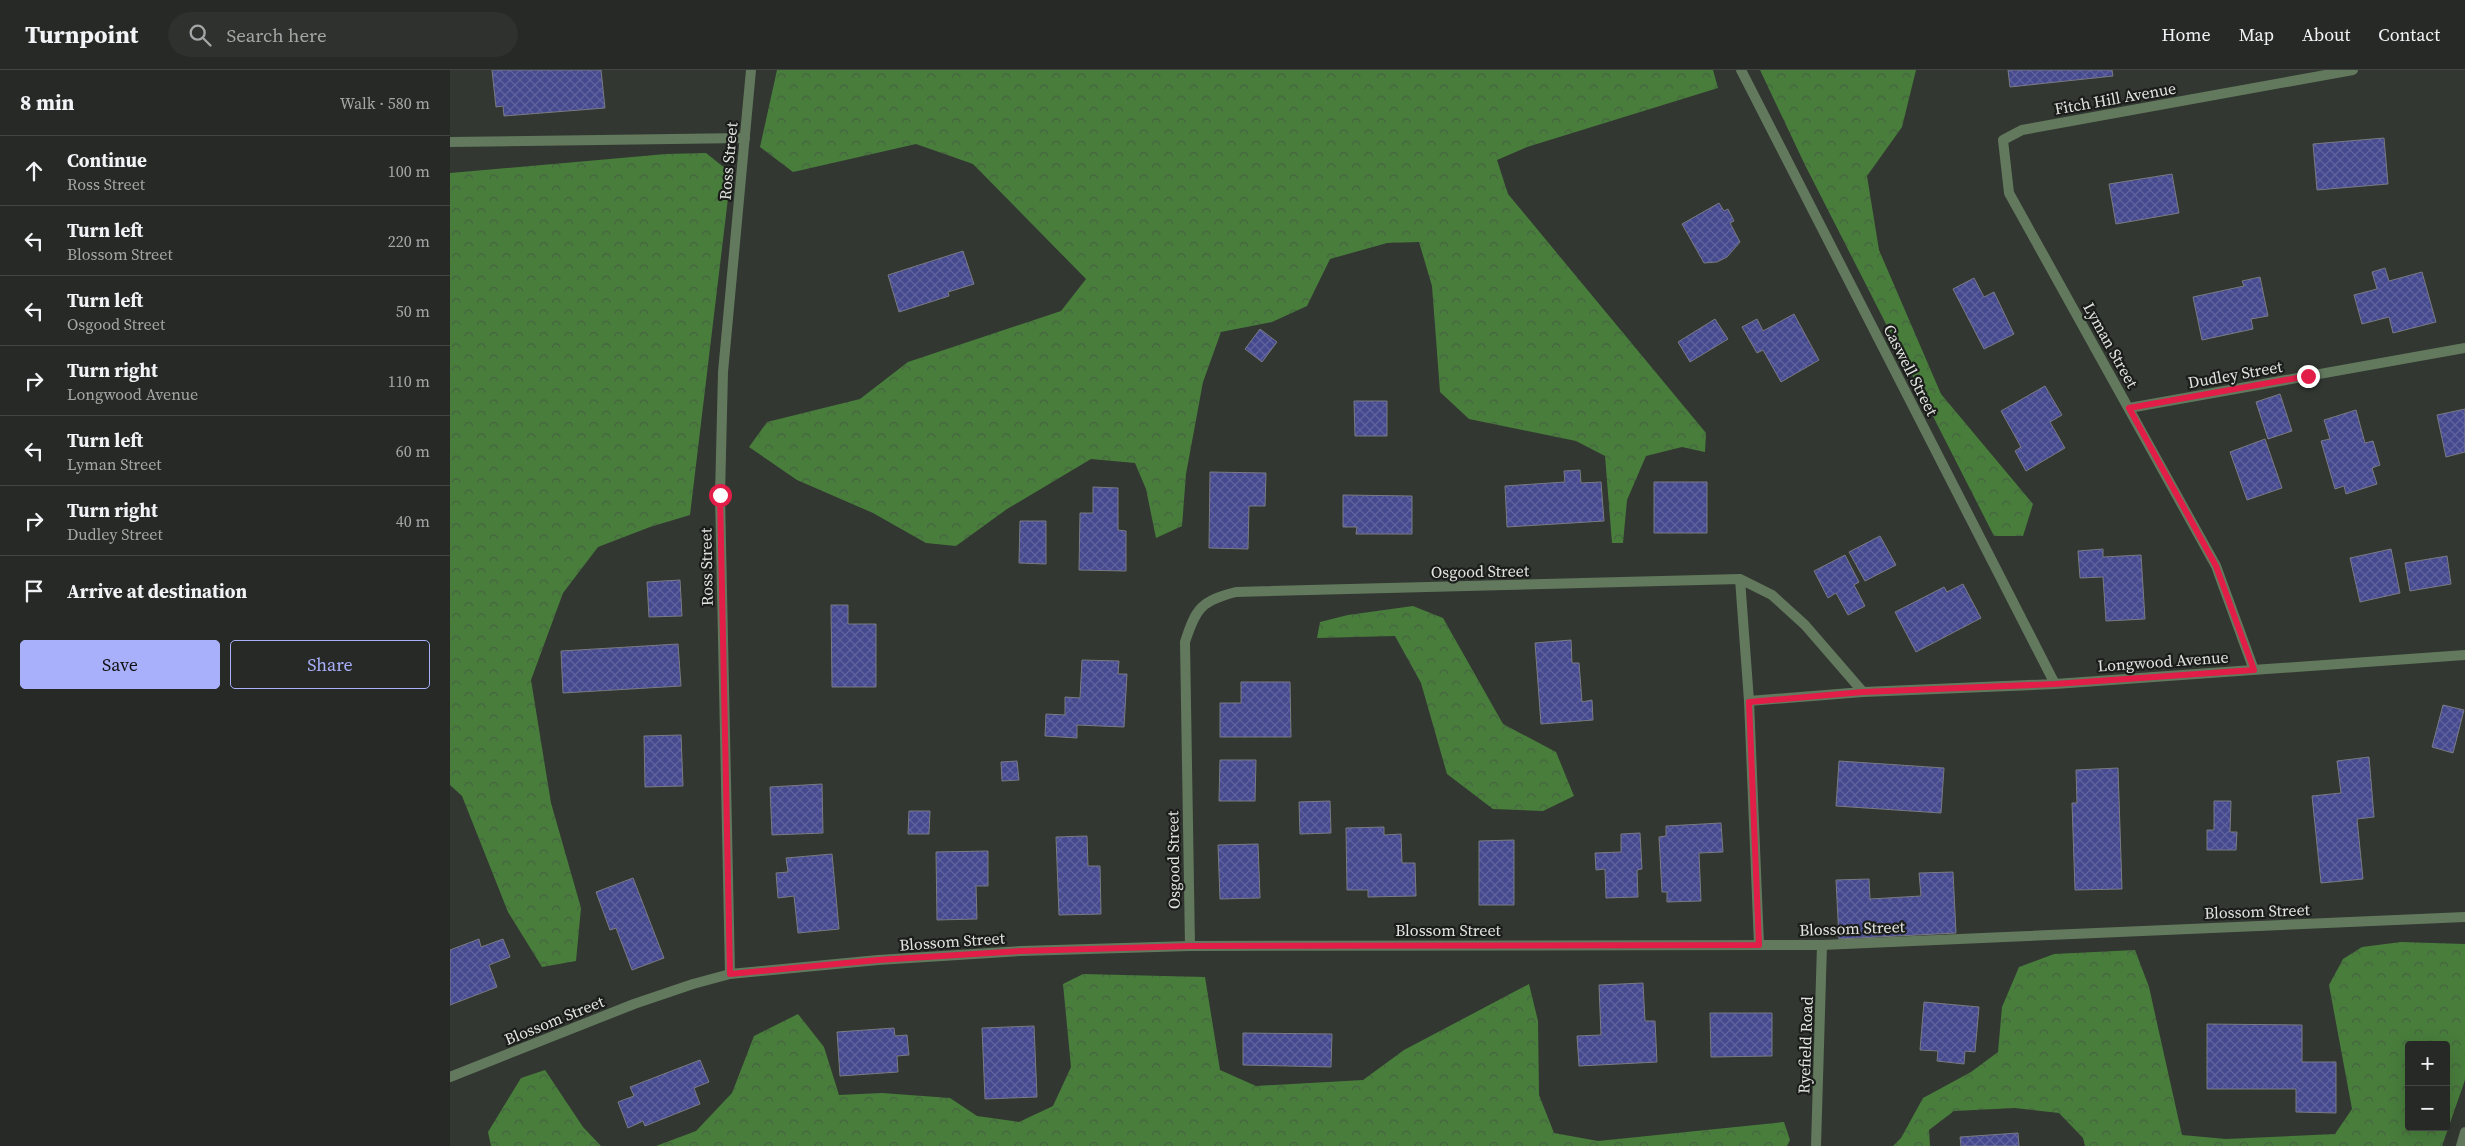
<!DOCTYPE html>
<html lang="en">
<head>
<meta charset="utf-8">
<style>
	:root { --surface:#262925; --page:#2e312d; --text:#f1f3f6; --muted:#a4a6a7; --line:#424542; --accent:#a8b0fc }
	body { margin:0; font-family:"Source Serif 4",serif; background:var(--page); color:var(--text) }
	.controls { position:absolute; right:15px; bottom:15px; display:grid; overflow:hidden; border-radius:5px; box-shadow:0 5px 20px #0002 }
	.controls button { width:45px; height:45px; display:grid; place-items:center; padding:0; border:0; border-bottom:1px solid var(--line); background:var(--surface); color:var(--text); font:25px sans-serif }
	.stop { position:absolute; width:15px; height:15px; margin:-11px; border:4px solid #e11d48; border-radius:50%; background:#fff }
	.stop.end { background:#e11d48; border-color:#fff; box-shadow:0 1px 5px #0008 }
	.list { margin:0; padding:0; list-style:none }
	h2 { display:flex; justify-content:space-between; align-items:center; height:65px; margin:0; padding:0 20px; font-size:21px }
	h2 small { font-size:16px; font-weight:400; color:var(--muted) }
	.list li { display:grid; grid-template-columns:32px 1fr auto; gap:15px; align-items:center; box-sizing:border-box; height:70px; padding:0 20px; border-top:1px solid var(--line) }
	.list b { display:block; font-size:19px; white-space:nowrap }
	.list p { margin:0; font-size:16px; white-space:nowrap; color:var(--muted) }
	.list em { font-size:16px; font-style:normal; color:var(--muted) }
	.actions { display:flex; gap:10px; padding:15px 20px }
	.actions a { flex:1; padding:11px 0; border:1px solid var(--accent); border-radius:5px; text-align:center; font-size:18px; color:var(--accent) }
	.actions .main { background:var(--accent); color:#111 }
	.icon { flex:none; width:28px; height:28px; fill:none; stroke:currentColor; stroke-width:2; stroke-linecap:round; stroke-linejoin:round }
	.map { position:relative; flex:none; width:2015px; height:1076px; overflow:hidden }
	header { display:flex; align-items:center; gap:30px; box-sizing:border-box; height:70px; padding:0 25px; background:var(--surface); border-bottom:1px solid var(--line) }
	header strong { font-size:24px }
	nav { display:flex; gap:28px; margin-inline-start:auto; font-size:18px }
	.search { width:350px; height:45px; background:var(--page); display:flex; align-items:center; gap:12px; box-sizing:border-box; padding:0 18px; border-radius:28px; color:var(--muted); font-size:19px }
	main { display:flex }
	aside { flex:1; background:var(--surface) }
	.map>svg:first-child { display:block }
</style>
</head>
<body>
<header>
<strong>Turnpoint</strong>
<div class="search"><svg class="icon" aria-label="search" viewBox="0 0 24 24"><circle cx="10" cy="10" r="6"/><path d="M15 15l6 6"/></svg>Search here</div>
<nav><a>Home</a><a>Map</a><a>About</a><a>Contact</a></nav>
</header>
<main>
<aside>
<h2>8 min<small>Walk · 580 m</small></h2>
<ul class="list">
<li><svg class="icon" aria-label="ahead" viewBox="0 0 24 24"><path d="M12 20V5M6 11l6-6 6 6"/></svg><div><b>Continue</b><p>Ross Street</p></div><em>100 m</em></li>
<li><svg class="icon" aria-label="left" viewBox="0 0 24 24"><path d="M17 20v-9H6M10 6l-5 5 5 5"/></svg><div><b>Turn left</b><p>Blossom Street</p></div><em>220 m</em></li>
<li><svg class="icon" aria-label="left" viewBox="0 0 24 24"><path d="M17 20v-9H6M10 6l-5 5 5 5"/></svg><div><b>Turn left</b><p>Osgood Street</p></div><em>50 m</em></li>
<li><svg class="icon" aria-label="right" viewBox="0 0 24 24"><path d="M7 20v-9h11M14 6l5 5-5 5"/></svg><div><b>Turn right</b><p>Longwood Avenue</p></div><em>110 m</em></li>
<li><svg class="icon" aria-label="left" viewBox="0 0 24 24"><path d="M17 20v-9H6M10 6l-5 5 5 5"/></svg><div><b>Turn left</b><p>Lyman Street</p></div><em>60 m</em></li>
<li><svg class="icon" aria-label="right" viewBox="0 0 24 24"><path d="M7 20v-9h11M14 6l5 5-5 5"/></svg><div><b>Turn right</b><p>Dudley Street</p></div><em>40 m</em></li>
<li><svg class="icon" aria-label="arrive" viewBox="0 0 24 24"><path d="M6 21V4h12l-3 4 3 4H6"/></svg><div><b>Arrive at destination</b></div></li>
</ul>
<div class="actions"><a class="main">Save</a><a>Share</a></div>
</aside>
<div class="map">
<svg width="2015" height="1076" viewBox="0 0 2015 1076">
	<defs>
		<pattern id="forest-crowns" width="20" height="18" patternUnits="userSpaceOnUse" patternTransform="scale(1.25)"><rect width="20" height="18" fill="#487d3c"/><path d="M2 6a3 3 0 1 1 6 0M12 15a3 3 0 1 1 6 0" fill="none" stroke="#466340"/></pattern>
		<pattern id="building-cross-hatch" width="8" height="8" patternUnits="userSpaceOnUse" patternTransform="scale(1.25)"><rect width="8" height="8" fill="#45498e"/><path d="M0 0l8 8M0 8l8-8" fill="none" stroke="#60639e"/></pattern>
	</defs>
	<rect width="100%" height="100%" fill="#323731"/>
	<path fill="url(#forest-crowns)" fill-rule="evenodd" d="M 327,0 L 1263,0 L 1268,18 L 1077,77 L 1047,90 L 1058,124 L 1256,363 L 1255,382 L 1232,377 L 1196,386 L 1177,430 L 1173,473 L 1162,473 L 1155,386 L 1126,371 L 1019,349 L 990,322 L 982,216 L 969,172 L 937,173 L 880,189 L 857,236 L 822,252 L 771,262 L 753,312 L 736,404 L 732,456 L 706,468 L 696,419 L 685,393 L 641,389 L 557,439 L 506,476 L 476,473 L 423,443 L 347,410 L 299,377 L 317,352 L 410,329 L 458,292 L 611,241 L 636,209 L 523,94 L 466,74 L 343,102 L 310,77 Z
		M 1310,0 L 1466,0 L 1452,57 L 1417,106 L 1429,180 L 1491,324 L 1583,434 L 1573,466 L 1544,466 L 1355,95 Z
		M 256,83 L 281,103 L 240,445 L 200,457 L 148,477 L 113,523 L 81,610 L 101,733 L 131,838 L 126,891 L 92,897 L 58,842 L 12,726 L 0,715 L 0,103 L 216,84 Z
		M 963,536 L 993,548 L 1053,654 L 1106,682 L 1124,726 L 1093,741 L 1043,739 L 997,704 L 971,613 L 945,566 L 867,568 L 870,552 L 898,545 Z
		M 1951,872 L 2015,874 L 2015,1010 L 1992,1076 L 1635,1076 L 1633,1068 L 1609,1043 L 1565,1038 L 1504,1041 L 1479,1060 L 1480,1076 L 1443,1076 L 1451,1068 L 1473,1028 L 1521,1002 L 1548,982 L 1552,937 L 1569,897 L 1604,884 L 1685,880 L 1699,917 L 1732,1065 L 1776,1069 L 1885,1064 L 1902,1039 L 1879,915 L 1893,889 L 1912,877 ZM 1959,975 L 1996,975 L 1996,1057 L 1959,1057 Z
		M 633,904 L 755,907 L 770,1000 L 806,1016 L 913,1010 L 954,980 L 1079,914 L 1088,951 L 1089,1025 L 1104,1063 L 1148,1071 L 1334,1052 L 1340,1070 L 1337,1076 L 206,1076 L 246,1061 L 282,1023 L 304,966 L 348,944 L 374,977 L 389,1025 L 432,1023 L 500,1028 L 527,1046 L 569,1052 L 603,1036 L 621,997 L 613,914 Z
		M 95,1000 L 133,1057 L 151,1076 L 41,1076 L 38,1062 L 71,1008 Z"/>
	<path fill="url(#building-cross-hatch)" stroke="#797a82" d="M 42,0 L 151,0 L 155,38 L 54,46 L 53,36 L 46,37 Z
		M 1558,0 L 1662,0 L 1663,6 L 1560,17 Z
		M 1934,68 L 1938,114 L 1867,120 L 1863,74 Z
		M 1722,104 L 1729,143 L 1666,154 L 1659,114 Z
		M 1269,133 L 1274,141 L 1278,139 L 1284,151 L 1280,153 L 1290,172 L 1277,187 L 1267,192 L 1254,193 L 1232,154 Z
		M 513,181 L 524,214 L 498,222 L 499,226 L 449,242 L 438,205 Z
		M 1935,198 L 1939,211 L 1972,202 L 1986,252 L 1943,263 L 1939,247 L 1912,254 L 1904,225 L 1927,219 L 1922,202 Z
		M 1810,207 L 1818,246 L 1801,249 L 1803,259 L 1752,270 L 1743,227 L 1794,216 L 1792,211 Z
		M 1524,208 L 1534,227 L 1544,222 L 1564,264 L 1534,279 L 1503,219 Z
		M 1344,244 L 1369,290 L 1331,312 L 1313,280 L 1307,283 L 1292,257 L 1307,249 L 1313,261 Z
		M 1265,249 L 1278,269 L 1240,292 L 1228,272 Z
		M 810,259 L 827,272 L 812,292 L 795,279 Z
		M 1595,316 L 1612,345 L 1600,352 L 1615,378 L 1576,401 L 1565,381 L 1571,377 L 1551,341 Z
		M 1830,324 L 1842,361 L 1818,369 L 1806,332 Z
		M 904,331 L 937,331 L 937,366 L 905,366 Z
		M 2015,339 L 2015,382 L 1996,387 L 1987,345 Z
		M 1906,340 L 1915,373 L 1923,371 L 1930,395 L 1922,398 L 1927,414 L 1896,424 L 1894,416 L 1885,419 L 1871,371 L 1880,369 L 1874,350 Z
		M 1815,369 L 1832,418 L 1797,430 L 1780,382 Z
		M 1130,400 L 1131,413 L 1151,412 L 1154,451 L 1057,457 L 1055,416 L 1115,412 L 1114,401 Z
		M 760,402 L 816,403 L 815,436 L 799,436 L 798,479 L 759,478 Z
		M 1204,412 L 1257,412 L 1257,463 L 1204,463 Z
		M 643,417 L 668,418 L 668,460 L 676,461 L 676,501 L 629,500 L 630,443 L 643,443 Z
		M 893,425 L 962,426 L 962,464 L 906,464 L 907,457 L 893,457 Z
		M 570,451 L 596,451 L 596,494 L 569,493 Z
		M 1430,466 L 1446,495 L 1415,511 L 1399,482 Z
		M 1653,479 L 1653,487 L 1691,485 L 1695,549 L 1656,551 L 1653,507 L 1630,508 L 1628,481 Z
		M 1941,479 L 1950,523 L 1910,532 L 1900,488 Z
		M 1395,485 L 1409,512 L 1404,515 L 1415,536 L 1398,545 L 1386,523 L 1378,528 L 1364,501 Z
		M 1997,486 L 2001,514 L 1960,521 L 1955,493 Z
		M 230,510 L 232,546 L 199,547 L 197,512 Z
		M 1513,514 L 1531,548 L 1466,582 L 1445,542 L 1494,517 L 1497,522 Z
		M 381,535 L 398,535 L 398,554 L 426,554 L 426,617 L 382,617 Z
		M 1121,570 L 1122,593 L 1129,593 L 1132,632 L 1142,630 L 1143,650 L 1091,654 L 1085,573 Z
		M 228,574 L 231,616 L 113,623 L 111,581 Z
		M 632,590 L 669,591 L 668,604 L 677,604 L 674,657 L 627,655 L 627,668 L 595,666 L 596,644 L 615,645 L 615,627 L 630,628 Z
		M 791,612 L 840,612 L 841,667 L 770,667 L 770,633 L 791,633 Z
		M 1993,635 L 2014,640 L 2003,683 L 1982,677 Z
		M 231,665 L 233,716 L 195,717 L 194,666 Z
		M 1919,687 L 1924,747 L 1907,749 L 1913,809 L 1871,813 L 1862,726 L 1891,723 L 1887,691 Z
		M 770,690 L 806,690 L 805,731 L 769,731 Z
		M 567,691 L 569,710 L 552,711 L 551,692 Z
		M 1389,691 L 1494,698 L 1491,743 L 1386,736 Z
		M 1668,698 L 1672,819 L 1625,820 L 1622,733 L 1627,733 L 1626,700 Z
		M 372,714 L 373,763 L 322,765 L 320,717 Z
		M 880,731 L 881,763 L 850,764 L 849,732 Z
		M 1764,731 L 1781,731 L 1780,762 L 1787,762 L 1786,780 L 1757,780 L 1757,760 L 1764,760 Z
		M 459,741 L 480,741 L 479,764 L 458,764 Z
		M 1271,753 L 1273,782 L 1249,783 L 1251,831 L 1217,832 L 1217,822 L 1212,822 L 1209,767 L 1216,766 L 1216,756 Z
		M 934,757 L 934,765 L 951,764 L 952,793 L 965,793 L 966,826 L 918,827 L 918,820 L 897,820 L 896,758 Z
		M 1190,763 L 1192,799 L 1187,800 L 1188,827 L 1156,828 L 1155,799 L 1146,800 L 1145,783 L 1171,782 L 1171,764 Z
		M 637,766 L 638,796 L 650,796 L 651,844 L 609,845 L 606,767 Z
		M 1064,770 L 1064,835 L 1029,835 L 1029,771 Z
		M 808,774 L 810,828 L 770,829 L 768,775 Z
		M 538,781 L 538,816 L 526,816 L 527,849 L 487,850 L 486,782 Z
		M 382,784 L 389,859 L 348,863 L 344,826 L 328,828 L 326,803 L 338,802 L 336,788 Z
		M 1503,802 L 1506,863 L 1389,869 L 1386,810 L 1419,809 L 1420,829 L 1471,826 L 1469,803 Z
		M 183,808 L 214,888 L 182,900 L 166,858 L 160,860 L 146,822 Z
		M 29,869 L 31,877 L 53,869 L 60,887 L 39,895 L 47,917 L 0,935 L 0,880 Z
		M 1193,913 L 1195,951 L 1205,951 L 1207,992 L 1129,996 L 1127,966 L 1151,965 L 1149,915 Z
		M 1474,932 L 1529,937 L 1525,982 L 1515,981 L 1514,994 L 1487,991 L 1488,981 L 1470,980 Z
		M 1260,943 L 1322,943 L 1322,986 L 1261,987 Z
		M 1757,954 L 1852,955 L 1852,992 L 1886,992 L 1886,1043 L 1846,1042 L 1846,1019 L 1757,1019 Z
		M 584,956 L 587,1027 L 535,1029 L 532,958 Z
		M 444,958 L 445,966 L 457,965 L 459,985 L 447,986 L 448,1002 L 390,1006 L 387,962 Z
		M 793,963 L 882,964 L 881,997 L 793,995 Z
		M 250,990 L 259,1012 L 244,1018 L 250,1034 L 195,1056 L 193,1051 L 178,1058 L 168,1032 L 184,1026 L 180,1017 Z
		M 1568,1063 L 1569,1076 L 1511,1076 L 1510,1067 Z"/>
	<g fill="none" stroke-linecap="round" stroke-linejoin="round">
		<path stroke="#62795d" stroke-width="10" d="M 0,72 L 295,68"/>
		<path stroke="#62795d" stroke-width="10" d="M 1291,0 L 1605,614
			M 1679,338 L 2015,278
			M 1290,509 L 1322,525 L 1355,555 L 1413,622 L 1605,614 L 2015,585
			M 1804,600 L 1766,496 L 1559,123 L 1553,70 L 1572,60 L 1903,0
			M 1299,631 L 1413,622
			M 740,876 L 735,572 C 746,538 751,531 786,522 L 1290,509 L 1299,631 L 1309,875
			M 280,904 L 270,425 L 273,302 L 301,0
			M 1366,1076 L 1372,875
			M 2011,1076 L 2015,1062"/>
		<path stroke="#62795d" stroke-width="10" d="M 0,1007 L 184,934 L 243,914 L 280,904 L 428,890 L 571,881 L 740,876 L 1372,875 L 2015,847"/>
	</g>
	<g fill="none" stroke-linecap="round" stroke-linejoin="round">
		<path stroke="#e11d48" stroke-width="6" d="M 270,425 L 280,904 L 428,890 L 571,881 L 740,876 L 1309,875 L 1299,632 L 1413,622 L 1605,614 L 1804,600 L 1766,496 L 1679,338 L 1858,306"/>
	</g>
	<g text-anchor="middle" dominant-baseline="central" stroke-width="4.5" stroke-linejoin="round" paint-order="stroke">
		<g font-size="16" fill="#e1e4e1" stroke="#1b1d1b">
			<text transform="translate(1665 28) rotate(-10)">Fitch Hill Avenue</text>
			<text transform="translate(278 91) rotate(-85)">Ross Street</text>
			<text transform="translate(1661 275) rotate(61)">Lyman Street</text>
			<text transform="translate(1461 300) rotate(63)">Caswell Street</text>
			<text transform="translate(1785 304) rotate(-10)">Dudley Street</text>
			<text transform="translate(256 497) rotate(-91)">Ross Street</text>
			<text transform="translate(1030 501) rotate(-1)">Osgood Street</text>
			<text transform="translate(1713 591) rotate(-4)">Longwood Avenue</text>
			<text transform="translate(723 790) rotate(-91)">Osgood Street</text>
			<text transform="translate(1807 841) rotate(-2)">Blossom Street</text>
			<text transform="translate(1402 858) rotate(-2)">Blossom Street</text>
			<text x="998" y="860">Blossom Street</text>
			<text transform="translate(502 871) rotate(-4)">Blossom Street</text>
			<text transform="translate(104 950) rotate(-22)">Blossom Street</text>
			<text transform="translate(1355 975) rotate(-88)">Ryefield Road</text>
		</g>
	</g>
</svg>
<div class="controls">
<button>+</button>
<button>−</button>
</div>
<div class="stop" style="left:270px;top:425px"></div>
<div class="stop end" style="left:1858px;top:306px"></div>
</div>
</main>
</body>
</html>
